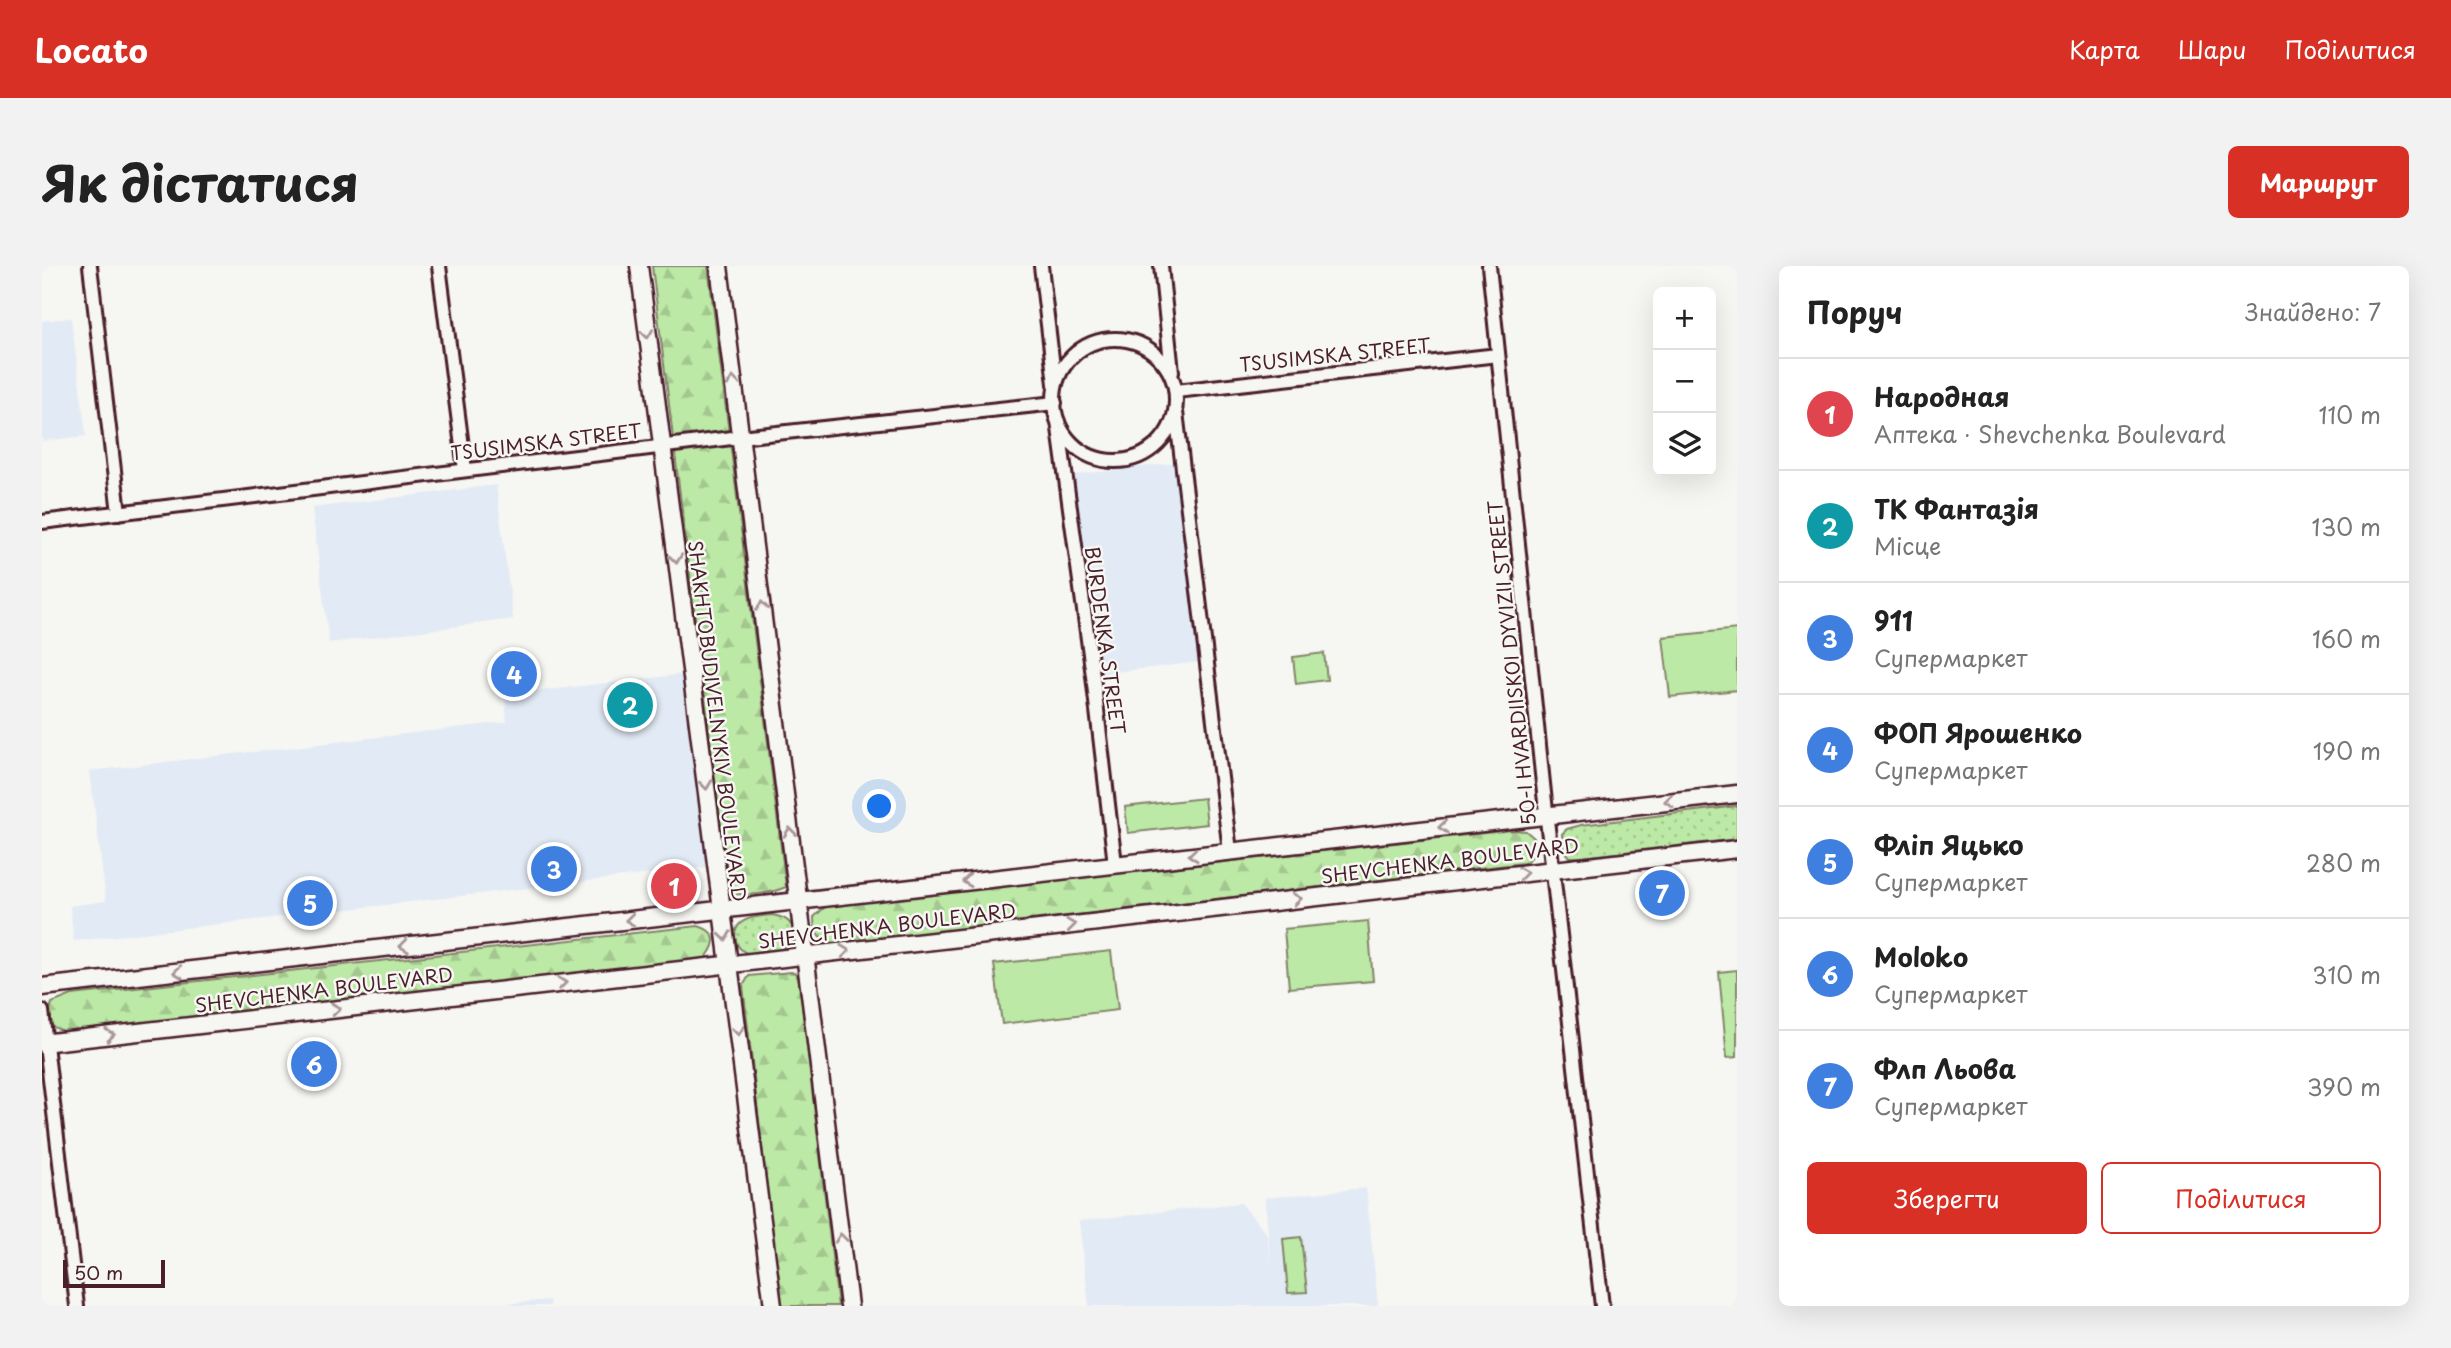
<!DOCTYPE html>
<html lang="uk">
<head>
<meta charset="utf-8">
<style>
	:root { --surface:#fff; --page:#f2f2f2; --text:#222; --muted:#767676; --line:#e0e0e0; --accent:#d93025 }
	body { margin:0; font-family:"Playpen Sans",sans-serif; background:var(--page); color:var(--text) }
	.controls { position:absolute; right:21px; top:21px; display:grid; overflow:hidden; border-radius:10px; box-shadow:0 7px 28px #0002 }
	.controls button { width:63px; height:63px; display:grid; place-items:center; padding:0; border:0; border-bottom:2px solid var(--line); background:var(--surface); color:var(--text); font:35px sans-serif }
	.scale { position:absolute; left:21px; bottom:18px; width:102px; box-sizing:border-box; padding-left:7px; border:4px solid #4a1f2b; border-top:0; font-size:19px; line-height:24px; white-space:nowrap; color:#4a1f2b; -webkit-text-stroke:5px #f6f6f2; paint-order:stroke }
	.you { position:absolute; left:838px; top:541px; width:24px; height:24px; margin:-18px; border:5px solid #fff; border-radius:50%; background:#1a73e8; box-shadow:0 0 0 10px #1a73e833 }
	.badge { display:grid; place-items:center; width:46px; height:46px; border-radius:50%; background:var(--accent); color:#fff; font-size:23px; font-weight:700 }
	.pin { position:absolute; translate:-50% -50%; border:4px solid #fff; box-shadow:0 2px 7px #0006 }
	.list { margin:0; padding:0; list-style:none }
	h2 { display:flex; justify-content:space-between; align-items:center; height:91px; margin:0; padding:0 28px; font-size:30px }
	h2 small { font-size:23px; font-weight:400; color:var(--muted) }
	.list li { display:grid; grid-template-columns:46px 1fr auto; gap:21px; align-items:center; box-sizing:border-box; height:112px; padding:0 28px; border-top:2px solid var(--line) }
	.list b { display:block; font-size:26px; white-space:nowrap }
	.list p { margin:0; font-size:23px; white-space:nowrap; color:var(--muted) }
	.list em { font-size:23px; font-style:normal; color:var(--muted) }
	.actions { display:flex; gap:14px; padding:21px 28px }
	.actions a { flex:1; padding:16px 0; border:2px solid var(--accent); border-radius:10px; text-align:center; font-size:24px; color:var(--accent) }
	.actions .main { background:var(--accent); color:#fff }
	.icon { flex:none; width:38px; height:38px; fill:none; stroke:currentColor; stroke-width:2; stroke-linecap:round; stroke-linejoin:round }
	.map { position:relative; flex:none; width:1695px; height:1040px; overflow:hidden; border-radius:10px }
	header { display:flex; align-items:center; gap:42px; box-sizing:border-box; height:98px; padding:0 35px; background:var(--accent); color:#fff }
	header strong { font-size:33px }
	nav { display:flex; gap:38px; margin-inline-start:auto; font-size:24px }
	.intro { display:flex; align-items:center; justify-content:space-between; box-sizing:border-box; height:168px; padding:0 42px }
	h1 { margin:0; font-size:49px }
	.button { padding:18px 32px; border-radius:10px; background:var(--accent); color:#fff; font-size:24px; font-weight:700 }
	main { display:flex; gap:42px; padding:0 42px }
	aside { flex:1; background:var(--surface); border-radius:10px; box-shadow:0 7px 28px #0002 }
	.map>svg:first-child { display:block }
</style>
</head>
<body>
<header>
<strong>Locato</strong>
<nav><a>Карта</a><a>Шари</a><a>Поділитися</a></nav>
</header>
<div class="intro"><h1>Як дістатися</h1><a class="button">Маршрут</a></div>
<main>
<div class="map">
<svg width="1695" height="1040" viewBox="0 0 1695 1040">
	<defs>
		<pattern id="grass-dots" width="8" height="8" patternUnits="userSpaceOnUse" patternTransform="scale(1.75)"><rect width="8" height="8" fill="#bce9a6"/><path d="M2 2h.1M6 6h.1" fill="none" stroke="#a3c78f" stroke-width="1.8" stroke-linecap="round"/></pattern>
		<pattern id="forest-firs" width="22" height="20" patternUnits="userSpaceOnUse" patternTransform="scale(1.75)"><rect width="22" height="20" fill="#bce9a6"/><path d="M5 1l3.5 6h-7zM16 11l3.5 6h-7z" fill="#a3c78f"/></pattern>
	</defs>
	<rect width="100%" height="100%" fill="#f6f6f2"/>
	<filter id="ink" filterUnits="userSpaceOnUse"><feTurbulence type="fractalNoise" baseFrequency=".0143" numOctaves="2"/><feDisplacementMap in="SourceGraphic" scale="14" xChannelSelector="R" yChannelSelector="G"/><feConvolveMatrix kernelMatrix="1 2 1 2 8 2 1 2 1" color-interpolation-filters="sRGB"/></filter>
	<g filter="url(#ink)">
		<path fill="#e2eaf5" d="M 29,52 L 44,170 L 0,175 L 0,55 Z
			M 1133,197 L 1157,396 L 1057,408 L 1032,209 Z
			M 454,219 L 471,353 L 287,377 L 270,242 Z
			M 644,408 L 667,601 L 32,675 L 28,640 L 64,635 L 48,505 L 465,456 L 463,429 Z
			M 1324,922 L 1336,1040 L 1047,1040 L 1037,955 L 1199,937 L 1225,968 L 1229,1001 L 1223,932 Z
			M 507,1034 L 508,1040 L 445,1040 Z"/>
		<path fill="url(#grass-dots)" stroke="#838468" stroke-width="2" d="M 1695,540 L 1695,573 L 1540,591 L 1528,591 L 1521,583 L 1520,568 L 1525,563 L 1539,559 Z
			M 730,649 C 741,651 752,655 751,668 C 750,686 715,693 701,685 C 697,682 694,677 693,672 C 691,652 715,650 730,649 Z"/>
		<path fill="url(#forest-firs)" stroke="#838468" stroke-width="2" d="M 610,0 L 666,0 L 744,621 C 725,629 708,629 687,628 Z
			M 1470,564 L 1484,565 L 1492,572 C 1494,584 1493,591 1482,597 L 799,677 C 779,677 772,671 772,651 L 784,640 Z
			M 656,660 C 679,667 674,681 660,696 L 30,768 L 11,761 L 6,750 L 10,737 L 30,729 Z
			M 749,706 L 753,707 L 757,714 L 796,1040 L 739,1040 L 701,720 L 707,710 Z"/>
		<path fill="#bce9a6" stroke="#838468" stroke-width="2" d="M 1695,363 L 1695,424 L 1628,431 L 1621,371 Z
			M 1282,387 L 1285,414 L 1254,418 L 1251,391 Z
			M 1162,532 L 1165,558 L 1086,567 L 1083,541 Z
			M 1326,655 L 1331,715 L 1247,722 L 1242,663 Z
			M 1069,685 L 1076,744 L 960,758 L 952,698 Z
			M 1695,704 L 1695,791 L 1685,792 L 1677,706 Z
			M 1259,971 L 1265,1026 L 1246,1027 L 1241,973 Z"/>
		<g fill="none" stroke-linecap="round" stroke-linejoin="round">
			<defs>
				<path id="minor" d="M 48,0 L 77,247
					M 397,0 L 423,204
					M 999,0 L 1013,118
					M 1119,0 L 1130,106
					M 1447,0 L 1502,527 L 1560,1040
					M1012 134a61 61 0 1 1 122 0a61 61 0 1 1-122 0Z
					M 1134,125 L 1456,89
					M 1134,146 L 1188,585
					M 1016,155 L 1051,410 L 1073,598
					M 0,256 L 698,171 L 1013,137
					M 0,745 L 35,1040"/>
				<path id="secondary" d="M 597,0 L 731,1040
					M 677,0 L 807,1040
					M 0,721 L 1695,528
					M 0,777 L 1695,583"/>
			</defs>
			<use href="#minor" stroke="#4a1f2b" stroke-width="18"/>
			<use href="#secondary" stroke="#4a1f2b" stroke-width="21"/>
			<use href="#minor" stroke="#f6f6f2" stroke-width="12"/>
			<use href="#secondary" stroke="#f6f6f2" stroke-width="16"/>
		</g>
		<defs><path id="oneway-chevron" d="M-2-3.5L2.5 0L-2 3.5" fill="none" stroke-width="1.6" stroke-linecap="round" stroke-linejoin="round" transform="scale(1.75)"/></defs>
		<g stroke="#a99598">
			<use href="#oneway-chevron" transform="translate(605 68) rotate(83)"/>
			<use href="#oneway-chevron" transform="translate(691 115) rotate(-97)"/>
			<use href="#oneway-chevron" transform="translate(634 293) rotate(83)"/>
			<use href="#oneway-chevron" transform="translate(720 340) rotate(-97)"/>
			<use href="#oneway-chevron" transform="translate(664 519) rotate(83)"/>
			<use href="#oneway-chevron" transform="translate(1627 535) rotate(174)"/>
			<use href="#oneway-chevron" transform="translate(1401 561) rotate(174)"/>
			<use href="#oneway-chevron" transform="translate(748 566) rotate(-97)"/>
			<use href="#oneway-chevron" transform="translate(1151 589) rotate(174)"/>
			<use href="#oneway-chevron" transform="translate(1481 607) rotate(-7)"/>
			<use href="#oneway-chevron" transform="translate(925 615) rotate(174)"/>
			<use href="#oneway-chevron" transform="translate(1255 633) rotate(-7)"/>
			<use href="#oneway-chevron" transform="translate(588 654) rotate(173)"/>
			<use href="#oneway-chevron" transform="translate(1029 659) rotate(-7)"/>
			<use href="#oneway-chevron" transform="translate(683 670) rotate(82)"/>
			<use href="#oneway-chevron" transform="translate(362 680) rotate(173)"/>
			<use href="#oneway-chevron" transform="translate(803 685) rotate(-7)"/>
			<use href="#oneway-chevron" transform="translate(136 706) rotate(174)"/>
			<use href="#oneway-chevron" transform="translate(520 717) rotate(-7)"/>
			<use href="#oneway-chevron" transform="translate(294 743) rotate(-6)"/>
			<use href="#oneway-chevron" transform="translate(696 765) rotate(83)"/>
			<use href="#oneway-chevron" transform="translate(68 769) rotate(-7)"/>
			<use href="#oneway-chevron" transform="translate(799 972) rotate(-97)"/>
		</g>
	</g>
	<g text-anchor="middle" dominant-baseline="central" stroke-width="5" stroke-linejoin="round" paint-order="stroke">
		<g font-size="19" fill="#4a1f2b" stroke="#f6f6f2">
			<text transform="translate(1293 88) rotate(-6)">TSUSIMSKA STREET</text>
			<text transform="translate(504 175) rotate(-7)">TSUSIMSKA STREET</text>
			<text transform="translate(1064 374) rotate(82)">BURDENKA STREET</text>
			<text transform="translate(1469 397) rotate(-96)">50-I HVARDIISKOI DYVIZII STREET</text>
			<text transform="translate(676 455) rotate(83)">SHAKHTOBUDIVELNYKIV BOULEVARD</text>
			<text transform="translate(1408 594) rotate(-7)">SHEVCHENKA BOULEVARD</text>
			<text transform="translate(845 659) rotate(-7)">SHEVCHENKA BOULEVARD</text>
			<text transform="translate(282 723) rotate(-7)">SHEVCHENKA BOULEVARD</text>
		</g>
	</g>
</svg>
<div class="controls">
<button>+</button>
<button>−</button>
<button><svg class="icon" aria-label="layers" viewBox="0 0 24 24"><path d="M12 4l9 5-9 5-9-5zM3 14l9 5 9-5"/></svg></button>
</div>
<div class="scale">50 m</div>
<div class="you"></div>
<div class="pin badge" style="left:632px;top:620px;background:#e0444e">1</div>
<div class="pin badge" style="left:588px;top:439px;background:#0f9aa8">2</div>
<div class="pin badge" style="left:512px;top:603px;background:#3f7fe0">3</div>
<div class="pin badge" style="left:472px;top:408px;background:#3f7fe0">4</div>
<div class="pin badge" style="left:268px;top:637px;background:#3f7fe0">5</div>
<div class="pin badge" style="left:272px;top:798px;background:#3f7fe0">6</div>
<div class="pin badge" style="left:1620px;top:627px;background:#3f7fe0">7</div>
</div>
<aside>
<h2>Поруч<small>Знайдено: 7</small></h2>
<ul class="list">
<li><span class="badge" style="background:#e0444e">1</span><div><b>Народная</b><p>Аптека · Shevchenka Boulevard</p></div><em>110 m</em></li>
<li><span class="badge" style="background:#0f9aa8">2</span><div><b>ТК Фантазія</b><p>Місце</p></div><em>130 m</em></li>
<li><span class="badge" style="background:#3f7fe0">3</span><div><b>911</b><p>Супермаркет</p></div><em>160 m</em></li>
<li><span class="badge" style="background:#3f7fe0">4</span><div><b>ФОП Ярошенко</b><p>Супермаркет</p></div><em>190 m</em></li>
<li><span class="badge" style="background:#3f7fe0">5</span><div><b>Фліп Яцько</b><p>Супермаркет</p></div><em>280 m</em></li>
<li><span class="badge" style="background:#3f7fe0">6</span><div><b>Moloko</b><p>Супермаркет</p></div><em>310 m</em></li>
<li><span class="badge" style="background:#3f7fe0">7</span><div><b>Флп Льова</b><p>Супермаркет</p></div><em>390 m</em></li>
</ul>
<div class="actions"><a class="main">Зберегти</a><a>Поділитися</a></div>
</aside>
</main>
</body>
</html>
